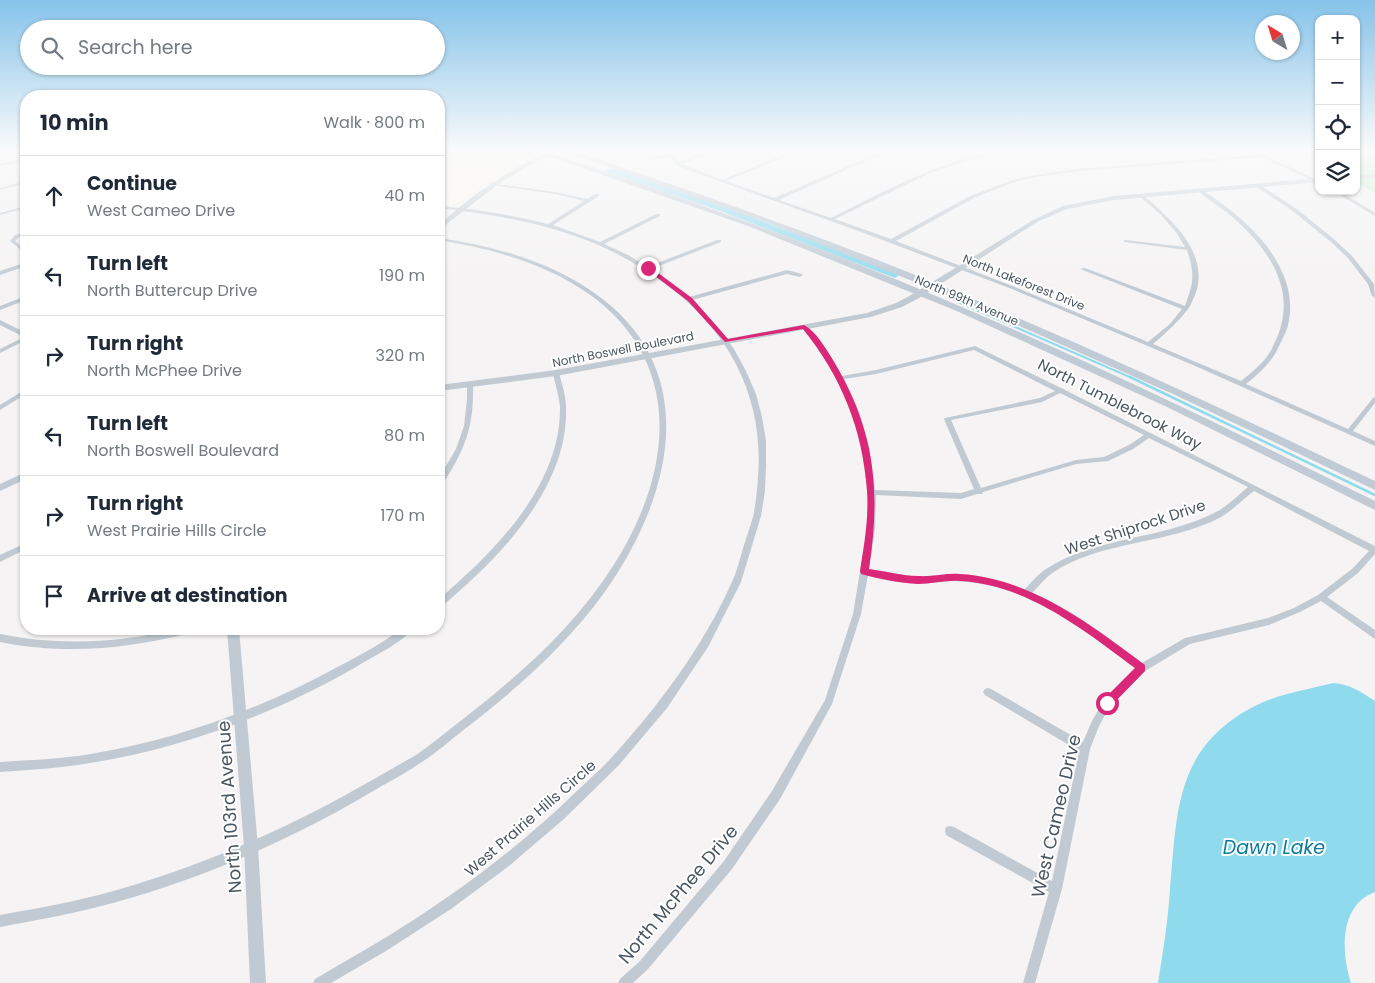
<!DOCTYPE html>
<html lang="en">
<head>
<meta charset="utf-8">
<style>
	:root { --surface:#fff; --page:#f6f6f7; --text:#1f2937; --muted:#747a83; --line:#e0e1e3 }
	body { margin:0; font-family:Poppins,sans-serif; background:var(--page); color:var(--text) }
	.controls { position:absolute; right:15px; top:15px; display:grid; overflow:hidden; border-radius:10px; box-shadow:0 1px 4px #0004 }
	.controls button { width:45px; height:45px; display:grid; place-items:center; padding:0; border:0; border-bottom:1px solid var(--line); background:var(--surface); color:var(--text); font:25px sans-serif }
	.compass { position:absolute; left:1255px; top:15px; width:45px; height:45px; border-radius:50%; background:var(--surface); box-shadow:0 1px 4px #0004; rotate:322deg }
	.stop { position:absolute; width:15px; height:15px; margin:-11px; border:4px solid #db2777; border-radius:50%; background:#fff }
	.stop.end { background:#db2777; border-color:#fff; box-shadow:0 1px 5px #0008 }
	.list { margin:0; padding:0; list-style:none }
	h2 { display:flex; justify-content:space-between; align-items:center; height:65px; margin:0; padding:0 20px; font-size:21px }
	h2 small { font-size:16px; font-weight:400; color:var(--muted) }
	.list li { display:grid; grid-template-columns:32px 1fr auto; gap:15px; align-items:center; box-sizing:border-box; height:80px; padding:0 20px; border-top:1px solid var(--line) }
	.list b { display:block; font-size:19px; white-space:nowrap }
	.list p { margin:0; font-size:16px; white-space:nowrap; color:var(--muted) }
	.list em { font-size:16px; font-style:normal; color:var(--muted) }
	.icon { flex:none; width:28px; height:28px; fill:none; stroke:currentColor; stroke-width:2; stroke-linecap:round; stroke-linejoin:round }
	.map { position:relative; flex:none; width:1375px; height:983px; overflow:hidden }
	.search { position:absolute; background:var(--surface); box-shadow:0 1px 4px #0004; left:20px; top:20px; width:425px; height:55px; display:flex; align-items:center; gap:12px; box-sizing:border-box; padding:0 18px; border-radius:28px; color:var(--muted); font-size:19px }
	.panel { position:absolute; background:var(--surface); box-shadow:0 1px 4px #0004; left:20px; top:90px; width:425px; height:545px; border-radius:20px }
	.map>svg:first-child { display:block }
</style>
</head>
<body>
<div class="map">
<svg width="1375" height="983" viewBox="0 0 1375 983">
	<rect width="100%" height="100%" fill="#f5f3f3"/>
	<path fill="#fdf9ef" d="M 439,150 L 526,150 L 538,156 L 492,180 L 461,202 L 447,205 L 439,204 Z"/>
	<path fill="#c3f1d5" d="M 1356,150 L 1375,150 L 1375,193 L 1356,183 Z"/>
	<path fill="#90daee" d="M 612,168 L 702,198 L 901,274 L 895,278 L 720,211 L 604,171 Z
		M 1333,683 C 1350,684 1361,692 1375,701 L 1375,892 C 1339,905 1341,953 1351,983 L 1158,983 C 1163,952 1168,921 1170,889 C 1177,812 1175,748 1253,707 C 1277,694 1306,690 1333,683 Z"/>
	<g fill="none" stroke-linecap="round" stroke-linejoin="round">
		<path stroke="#90daee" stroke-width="2" d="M 958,302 L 1132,378"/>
		<path stroke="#90daee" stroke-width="2.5" d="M 1130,377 L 1375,495"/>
		<path fill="#c1cad2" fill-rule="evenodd" d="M 662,150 L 667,150 L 679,162 L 709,150 L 716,150 L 682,164 L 722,180 L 795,150 L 802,150 L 726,181 L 774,198 L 885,150 L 891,150 L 779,200 L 831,218 C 881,193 931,165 986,154 C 997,152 1006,150 1017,150 L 969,160 L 928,174 L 835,219 L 891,239 L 970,196 L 1013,180 L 1036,175 L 1078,169 L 1258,155 L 1248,150 L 1254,150 L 1319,181 L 1319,184 L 1262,157 L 1078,171 L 1036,177 L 1014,182 L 974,198 L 896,241 L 1015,287 L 1148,342 L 1170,324 L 1182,309 L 1080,269 L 1085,268 L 1185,306 C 1194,281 1195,275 1187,250 L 1125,242 L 1123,241 L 1125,240 L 1185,247 L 1176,232 L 1160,214 L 1138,195 L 1142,194 C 1170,218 1211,253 1195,295 C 1193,299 1191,305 1188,309 C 1178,322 1166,333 1153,344 L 1241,381 C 1251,373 1261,365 1268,355 C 1272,350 1274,343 1277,338 C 1296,292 1272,254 1239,223 C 1226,210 1210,202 1197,190 L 1201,189 C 1222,203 1243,218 1260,238 C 1281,262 1296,293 1288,325 C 1287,330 1284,335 1282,340 C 1279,346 1277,351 1273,357 C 1266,367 1256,376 1246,384 L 1348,429 L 1373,398 L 1375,397 L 1375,403 L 1353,431 L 1375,441 L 1375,446 L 1193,365 L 1012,289 L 864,233 L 688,170 L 677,165 L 669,157 L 652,159 L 650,158 L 667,155 Z
			M 26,159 L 26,161 L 0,166 L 0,164 Z
			M 26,181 L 26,183 L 0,190 L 0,188 Z
			M 490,183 L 555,192 L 587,199 L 595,194 L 599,194 L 599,196 L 553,225 L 600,242 L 656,214 L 660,214 L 660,216 L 604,244 L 628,255 L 647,267 L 717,240 L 721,240 L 721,242 L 651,269 L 661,275 L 689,297 L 787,270 L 802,274 L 803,275 L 800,277 L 787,274 L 692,300 L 718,327 L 734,349 L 746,371 L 756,394 L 762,417 L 766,441 L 766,466 L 765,491 L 761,516 L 741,582 L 708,647 L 667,708 L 619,765 L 565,818 L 509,866 L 451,909 L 386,951 L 331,983 L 313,983 L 315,979 C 338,965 362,952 385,938 C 455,895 521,846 579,789 C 591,778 602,768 613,756 C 660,704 702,648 731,584 C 737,572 740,558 744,545 C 747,536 750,527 753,517 C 756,504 757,490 758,477 C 764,400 732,336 672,289 C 646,269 617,252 586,240 C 539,222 490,214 439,208 L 439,206 C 476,209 512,215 548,224 L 584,201 L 555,194 L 492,185 L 490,184 Z
			M 1255,184 L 1259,184 L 1298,210 L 1335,240 L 1352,256 L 1374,284 L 1375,298 L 1372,296 L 1368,284 L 1348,258 L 1331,242 L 1294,212 L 1255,186 Z
			M 1333,191 L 1339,191 L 1375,213 L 1375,216 Z
			M 26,206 L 26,208 L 0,215 L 0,213 Z
			M 26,232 L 26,235 L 19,237 L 15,241 L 26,250 L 26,254 L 10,241 L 15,235 Z
			M 439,238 C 493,246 547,260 593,292 C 705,369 672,498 604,593 C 567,644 520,686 470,725 C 454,737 439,751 422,762 C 409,771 394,779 380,787 C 297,837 207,877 113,903 C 76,913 38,920 0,927 L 0,915 C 39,908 79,901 117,890 C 207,864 293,826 374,779 C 388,771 402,763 416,755 C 432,744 447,731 463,719 C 520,675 574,627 613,566 C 671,476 687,364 589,294 C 545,263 492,249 439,240 Z
			M 24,263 L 26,263 L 26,266 L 0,275 L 0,271 Z
			M 26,296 L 26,300 L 0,310 L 0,306 Z
			M 804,325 L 806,326 L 826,349 L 842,376 L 876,370 L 975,346 L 977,347 L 1061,388 L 1064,389 L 1065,390 L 1375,546 L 1375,554 L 1358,573 L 1327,597 L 1375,630 L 1375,639 L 1321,601 L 1300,612 L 1269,625 L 1190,644 L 1145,671 L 1110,706 L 1099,726 L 1090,749 L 1062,889 L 1035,983 L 1023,983 L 1049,892 L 946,835 L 945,831 L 946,827 L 950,826 L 954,827 L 1052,881 L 1079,751 L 985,695 L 983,692 L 985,689 L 988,688 L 991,689 L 1083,742 L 1092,721 L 1104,700 L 1135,668 C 1093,636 1036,592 982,584 C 972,582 961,581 951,581 C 940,582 928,584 917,583 C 900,582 884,578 868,575 L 861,614 L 832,704 L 780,799 L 732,869 L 648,969 L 633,983 L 618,983 L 620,979 L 640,961 L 724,861 L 772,791 L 825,700 L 853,614 L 867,529 L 868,492 L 861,447 L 851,407 L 837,378 L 821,351 L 801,327 ZM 974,350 L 1055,391 L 1040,398 L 945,418 L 944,419 L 974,489 L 961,493 L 875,490 L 869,447 L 857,407 L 844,379 L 876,374 ZM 1060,393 L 1144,435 L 1129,445 L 1104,457 L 1076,460 L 981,488 L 951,420 L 1042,402 ZM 1149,438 L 1248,487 C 1237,496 1227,507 1214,513 C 1161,540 1097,536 1046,569 C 1038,574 1031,583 1024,590 L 1009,584 L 984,578 L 954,575 L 917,577 L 869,569 L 875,529 L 876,495 L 961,499 L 977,494 L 982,494 L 983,492 L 1076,464 L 1108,461 L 1133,449 ZM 1254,491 L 1369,551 L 1352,569 L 1318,595 L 1294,608 L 1268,618 L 1185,638 L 1142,663 C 1108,637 1072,609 1032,593 C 1038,587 1044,579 1051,574 C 1099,540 1169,545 1221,517 C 1233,510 1243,499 1254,491 Z
			M 26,336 L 26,340 L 0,353 L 0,349 Z
			M 556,371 L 559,373 C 562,384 566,396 566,407 C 569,488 499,558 442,606 L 439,607 L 439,599 C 494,552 561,486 560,407 C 559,396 555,384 553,373 Z
			M 470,383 L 473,385 C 474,427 465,450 442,485 L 439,485 L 439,478 L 456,449 L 464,426 L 467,400 L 467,385 Z
			M 26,389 L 26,394 L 0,410 L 0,405 Z
			M 26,543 L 26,549 L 0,562 L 0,555 Z
			M 177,629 L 195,629 L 194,632 L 191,633 C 125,649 67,655 0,642 L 0,634 C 59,646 118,643 177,629 Z
			M 402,629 L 412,629 C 404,642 370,658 356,667 C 274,714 184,748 90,763 C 61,768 30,770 0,772 L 0,762 C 30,760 61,759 91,754 C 175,740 255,711 330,671 C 355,658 379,645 402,629 Z"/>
		<path fill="#c1cad2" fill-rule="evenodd" d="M 553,150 L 560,150 L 526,167 L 497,185 L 439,230 L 439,225 C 473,194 510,169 553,150 Z
			M 1375,174 L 1375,178 L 1356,179 L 1356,175 Z
			M 1319,178 L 1319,182 L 1114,200 L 1067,209 L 1037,222 L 919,298 L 902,307 L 871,317 L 556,376 L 439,391 L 439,385 L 556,370 L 867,313 L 896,303 L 913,294 L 1033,220 L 1063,206 L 1114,196 Z
			M 0,320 L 26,333 L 26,338 L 0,325 Z
			M 26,472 L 26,479 L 0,491 L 0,484 Z
			M 227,629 L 239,629 L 258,847 L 266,983 L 250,983 L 244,847 Z"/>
		<path fill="#c1cbd6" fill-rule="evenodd" d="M 531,150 L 541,150 C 648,185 754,223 858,264 C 1034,334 1205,417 1375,501 L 1375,510 L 1167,407 L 959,312 L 748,226 Z
			M 560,150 L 570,150 C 673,184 775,220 875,259 C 1045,326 1210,403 1375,481 L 1375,490 L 1173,394 L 972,305 L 768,223 Z"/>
	</g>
	<linearGradient id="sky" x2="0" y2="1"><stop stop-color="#85c3ea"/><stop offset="0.52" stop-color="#fafafa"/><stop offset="1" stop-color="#fafafa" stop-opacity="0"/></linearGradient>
	<rect width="1375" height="288" fill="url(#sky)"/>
	<path fill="#db2777" d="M 646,267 L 650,267 L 692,298 L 728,339 L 804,325 C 816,331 826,349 833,360 C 875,430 881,489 869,569 C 885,571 902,576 918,576 C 932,577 946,573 960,574 C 1031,578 1091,625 1145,665 L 1145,671 L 1111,706 L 1107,707 L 1102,703 L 1104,699 L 1135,668 C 1084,630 1026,584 960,581 C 946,580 932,584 918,584 C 900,583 878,579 861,574 L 860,571 C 864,545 869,518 867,491 C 863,430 841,376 803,329 L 725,342 L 688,301 L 646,269 Z"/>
	<g text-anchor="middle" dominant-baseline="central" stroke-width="4" stroke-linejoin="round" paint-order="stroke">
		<g font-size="12" fill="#4a5661" stroke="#fff">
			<text transform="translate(1024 282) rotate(22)">North Lakeforest Drive</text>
			<text transform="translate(967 300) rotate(23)">North 99th Avenue</text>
			<text transform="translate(623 349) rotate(-11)">North Boswell Boulevard</text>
		</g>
		<g font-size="15" fill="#4a5661" stroke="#fff">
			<text transform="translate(1120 404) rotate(27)">North Tumblebrook Way</text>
			<text transform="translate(1135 527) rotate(-18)">West Shiprock Drive</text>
			<text transform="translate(530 818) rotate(-41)">West Prairie Hills Circle</text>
		</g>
		<g font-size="18" fill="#4a5661" stroke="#fff">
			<text transform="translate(229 807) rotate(-94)">North 103rd Avenue</text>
			<text transform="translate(1056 816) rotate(-77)">West Cameo Drive</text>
			<text transform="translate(678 894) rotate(-50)">North McPhee Drive</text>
		</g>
		<g font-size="19" font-style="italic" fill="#0c7c9b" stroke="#fff">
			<text x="1274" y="847">Dawn Lake</text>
		</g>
	</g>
</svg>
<div class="controls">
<button>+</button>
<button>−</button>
<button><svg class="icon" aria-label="locate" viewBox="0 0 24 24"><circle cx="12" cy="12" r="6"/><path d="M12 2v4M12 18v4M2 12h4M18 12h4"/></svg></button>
<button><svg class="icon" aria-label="layers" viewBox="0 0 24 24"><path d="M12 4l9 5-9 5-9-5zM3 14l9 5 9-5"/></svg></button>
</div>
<svg class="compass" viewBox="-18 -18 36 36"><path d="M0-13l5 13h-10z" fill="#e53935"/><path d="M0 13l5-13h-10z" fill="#747a83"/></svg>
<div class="stop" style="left:1107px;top:703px"></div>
<div class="stop end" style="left:648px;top:268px"></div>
<div class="search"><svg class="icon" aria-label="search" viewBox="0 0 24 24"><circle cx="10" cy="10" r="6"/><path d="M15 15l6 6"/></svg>Search here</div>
<section class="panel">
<h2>10 min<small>Walk · 800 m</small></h2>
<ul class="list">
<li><svg class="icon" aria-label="ahead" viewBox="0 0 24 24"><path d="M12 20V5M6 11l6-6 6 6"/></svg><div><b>Continue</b><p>West Cameo Drive</p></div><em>40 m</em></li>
<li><svg class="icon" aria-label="left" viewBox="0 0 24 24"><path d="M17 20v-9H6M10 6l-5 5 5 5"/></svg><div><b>Turn left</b><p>North Buttercup Drive</p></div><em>190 m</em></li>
<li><svg class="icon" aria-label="right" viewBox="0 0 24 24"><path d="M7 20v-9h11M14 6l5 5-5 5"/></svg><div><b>Turn right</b><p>North McPhee Drive</p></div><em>320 m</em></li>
<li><svg class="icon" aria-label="left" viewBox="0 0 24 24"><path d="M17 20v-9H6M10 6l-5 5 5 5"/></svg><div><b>Turn left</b><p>North Boswell Boulevard</p></div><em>80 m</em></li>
<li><svg class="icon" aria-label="right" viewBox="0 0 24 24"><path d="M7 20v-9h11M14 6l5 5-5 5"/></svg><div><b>Turn right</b><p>West Prairie Hills Circle</p></div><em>170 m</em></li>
<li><svg class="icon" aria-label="arrive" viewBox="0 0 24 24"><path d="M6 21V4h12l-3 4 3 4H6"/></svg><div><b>Arrive at destination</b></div></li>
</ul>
</section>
</div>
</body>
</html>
